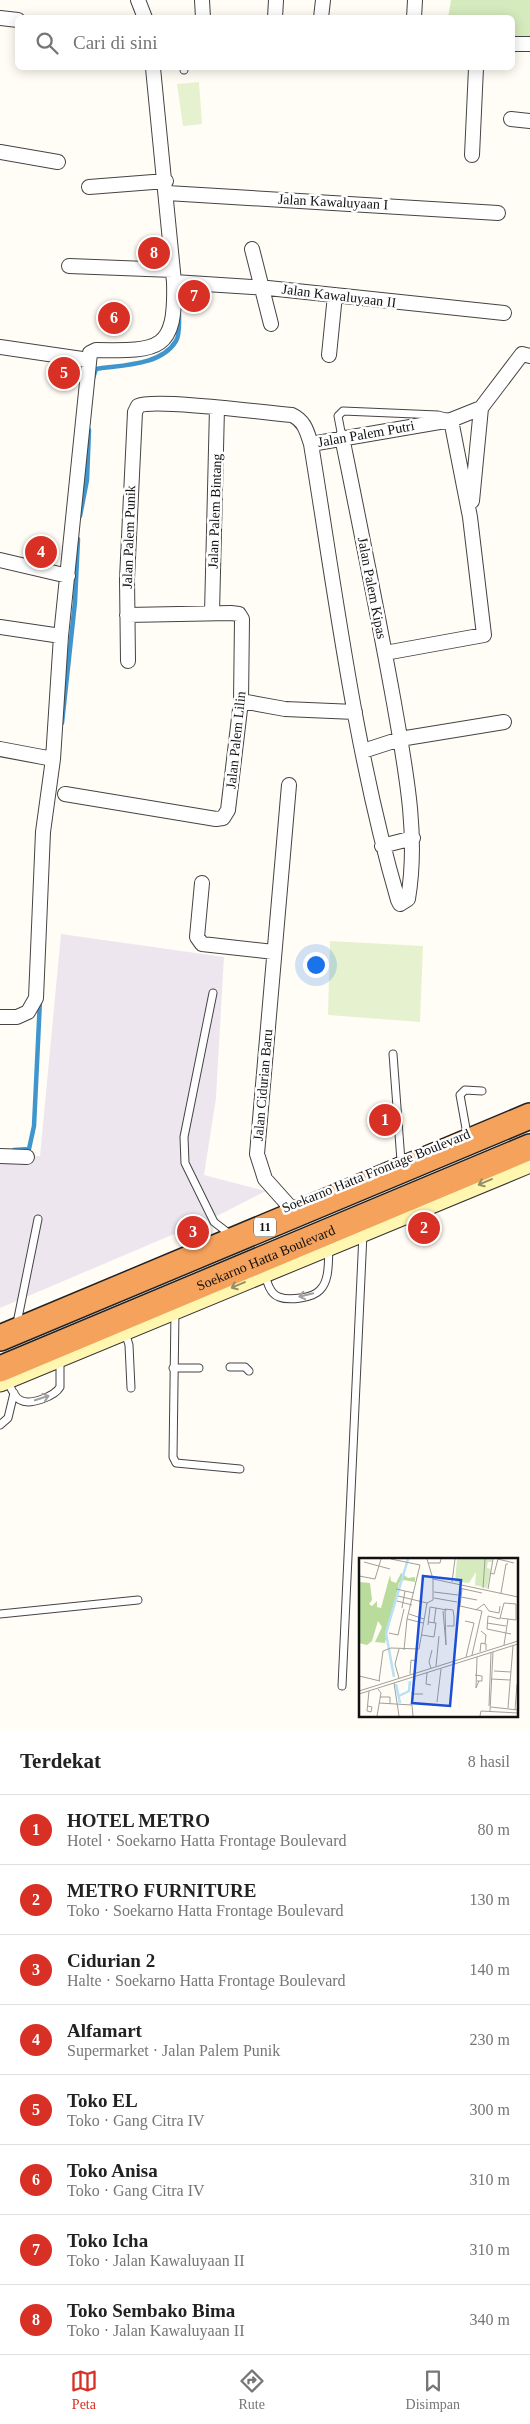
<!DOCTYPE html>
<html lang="id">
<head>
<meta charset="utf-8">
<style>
	:root { --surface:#fff; --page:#f2f2f2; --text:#222; --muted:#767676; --line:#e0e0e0; --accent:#d93025 }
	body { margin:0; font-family:Georgia,serif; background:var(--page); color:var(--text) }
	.you { position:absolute; left:315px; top:964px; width:18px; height:18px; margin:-12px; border:4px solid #fff; border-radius:50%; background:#1a73e8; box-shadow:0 0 0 8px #1a73e833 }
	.badge { display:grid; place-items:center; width:32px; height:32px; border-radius:50%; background:var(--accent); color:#fff; font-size:16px; font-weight:700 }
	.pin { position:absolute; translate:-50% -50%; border:2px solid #fff; box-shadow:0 1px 5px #0006 }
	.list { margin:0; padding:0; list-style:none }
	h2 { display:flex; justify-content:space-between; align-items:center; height:65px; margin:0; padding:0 20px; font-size:21px }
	h2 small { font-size:16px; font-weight:400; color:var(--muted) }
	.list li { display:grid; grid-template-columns:32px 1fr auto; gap:15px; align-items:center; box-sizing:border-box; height:70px; padding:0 20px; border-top:1px solid var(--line) }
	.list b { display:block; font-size:19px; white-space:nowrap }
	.list p { margin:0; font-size:16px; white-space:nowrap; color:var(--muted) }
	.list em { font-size:16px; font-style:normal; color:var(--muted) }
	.icon { flex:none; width:28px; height:28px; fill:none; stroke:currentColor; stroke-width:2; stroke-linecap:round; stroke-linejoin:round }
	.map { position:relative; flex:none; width:530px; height:1729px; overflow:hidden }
	.search { position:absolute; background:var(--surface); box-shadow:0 2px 12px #0003; left:15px; right:15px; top:15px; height:55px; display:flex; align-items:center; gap:12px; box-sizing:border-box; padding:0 18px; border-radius:8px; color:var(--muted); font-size:19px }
	.sheet { height:625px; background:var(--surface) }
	nav { display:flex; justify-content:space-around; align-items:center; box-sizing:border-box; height:70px; border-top:1px solid var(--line); background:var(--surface); font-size:14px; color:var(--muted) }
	nav a { display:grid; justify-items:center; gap:2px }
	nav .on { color:var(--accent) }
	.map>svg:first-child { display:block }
</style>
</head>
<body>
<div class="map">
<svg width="530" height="1729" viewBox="0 0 530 1729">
	<rect width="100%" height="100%" fill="#fffdf5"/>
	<path fill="#eee6ef" d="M 61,934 L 224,957 L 216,1098 L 204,1175 L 266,1191 L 219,1215 L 0,1308 L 0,1156 L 40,1156 Z"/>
	<path fill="#d5ebbd" d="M 451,0 L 530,0 L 530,42 L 513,40 L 512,18 L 448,18 Z"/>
	<path fill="#e6f2cf" d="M 199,82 L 202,124 L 183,126 L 177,84 Z
		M 330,941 L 423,946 L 420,1022 L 328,1015 Z"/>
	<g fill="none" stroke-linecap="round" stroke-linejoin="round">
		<path stroke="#3f96cf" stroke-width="4.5" d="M 93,378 L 96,369 C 121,365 161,366 176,341 C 180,335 179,322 179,314
			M 80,516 L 87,480 L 89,430
			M 62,723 L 75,602 L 78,539
			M 14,1150 L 29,1149 L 34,1126 L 40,1000"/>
		<defs>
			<path id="lane" d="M 184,68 L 184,70
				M 342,437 L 338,416 L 343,411 L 438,415 L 446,417
				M 213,993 L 184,1137 L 185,1163 L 214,1222 L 227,1232
				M 393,1054 L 401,1161
				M 467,1134 L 460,1095 L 465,1090 L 482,1091
				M 265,1274 C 267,1282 270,1294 279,1297 C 289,1301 313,1298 320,1290 C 330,1280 328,1261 329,1248
				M 175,1311 L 173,1457 L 176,1463 L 240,1469
				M 18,1318 L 38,1219
				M 125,1332 L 129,1345 L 131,1388
				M 230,1367 L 245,1367 L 249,1371
				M 173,1368 L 199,1368
				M 7,1380 C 10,1386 14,1397 20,1400 C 30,1406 55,1396 60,1387 L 60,1358
				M 0,1425 L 8,1418 L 14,1393
				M 0,1614 L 138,1600
				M 342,1686 L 363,1234"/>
			<path id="street" d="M 138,0 L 145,18
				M 202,0 L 203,18
				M 0,18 L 18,20
				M 275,18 L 276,0
				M 321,18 L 323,0
				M 414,18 L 415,0
				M 512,44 L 530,44
				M 511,119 L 530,121
				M 0,152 L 58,162
				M 472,155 L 476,68
				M 89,187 L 166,181
				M 167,193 L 498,213
				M 252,249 L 271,324
				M 69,266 L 173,270
				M 174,282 L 268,288 L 504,313
				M 0,347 L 89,360
				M 329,355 L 335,295
				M 311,444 L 451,420 L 481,408 L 522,354 L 530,356
				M 472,501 L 481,408
				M 0,560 L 68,576
				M 212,613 L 217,408
				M 0,627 L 61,636
				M 385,653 L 484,635 L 470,517 L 451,420
				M 128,661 L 127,579 L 135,412 L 138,406 C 153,398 268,413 292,415 C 305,421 307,432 311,444 C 336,597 355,752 398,900 L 400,904 L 408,899 C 419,834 405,767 394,703 C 378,614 360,526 342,437
				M 241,701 L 285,709 L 355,712
				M 0,749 L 53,759
				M 363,751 L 400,739 L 504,722
				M 289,785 L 257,1154 L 265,1179 L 290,1207
				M 65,794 L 216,819 L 223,818 L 228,810 L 241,701 L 242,619 L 239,614 L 231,613 L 127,615
				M 382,846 L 413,838
				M 202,883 L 197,937 L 202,944 L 274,952
				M 0,1017 L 17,1017 L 28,1012 L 36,998 L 43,832 L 53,759 L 61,636 L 90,353 L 96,350 C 160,351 176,351 174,282 L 153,68
				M 0,1156 L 27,1157"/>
			<path id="secondary" d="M 0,1382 L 530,1163"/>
			<g id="highway">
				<path d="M 0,1338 L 530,1116"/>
				<path id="s1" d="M 0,1369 L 530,1147"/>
			</g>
		</defs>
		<use href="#lane" stroke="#444" stroke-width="9"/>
		<use href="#street" stroke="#444" stroke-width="16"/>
		<use href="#secondary" stroke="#333" stroke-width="21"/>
		<use href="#highway" stroke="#222" stroke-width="28"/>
		<use href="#lane" stroke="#fff" stroke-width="7"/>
		<use href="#street" stroke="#fff" stroke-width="14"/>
		<use href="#secondary" stroke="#fff6b0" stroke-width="19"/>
		<use href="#highway" stroke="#f5a25d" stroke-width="25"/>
	</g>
	<defs><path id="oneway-shaft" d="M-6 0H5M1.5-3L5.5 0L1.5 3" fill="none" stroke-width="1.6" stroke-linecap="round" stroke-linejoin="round" transform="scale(1.25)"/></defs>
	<g stroke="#948f68">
		<use href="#oneway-shaft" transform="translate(485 1182) rotate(157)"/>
		<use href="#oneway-shaft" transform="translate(238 1285) rotate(157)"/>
	</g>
	<g stroke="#a0a0a0">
		<use href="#oneway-shaft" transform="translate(306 1295) rotate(166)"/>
		<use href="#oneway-shaft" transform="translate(42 1398) rotate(-18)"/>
	</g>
	<g text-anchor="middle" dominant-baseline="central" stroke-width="5" stroke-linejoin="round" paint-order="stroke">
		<rect fill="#fff" stroke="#585858" stroke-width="1" x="254" y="1217.5" width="22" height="19" rx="4"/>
		<g font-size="12" font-weight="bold" fill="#111">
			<text x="265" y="1227">11</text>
		</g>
		<g font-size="14" fill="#111" stroke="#fff">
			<text transform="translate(333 202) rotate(3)">Jalan Kawaluyaan I</text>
			<text transform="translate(339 296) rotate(7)">Jalan Kawaluyaan II</text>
			<text transform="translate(366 434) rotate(-10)">Jalan Palem Putri</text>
			<text transform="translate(215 511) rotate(-88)">Jalan Palem Bintang</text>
			<text transform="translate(129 537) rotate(-88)">Jalan Palem Punik</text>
			<text transform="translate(372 588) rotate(79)">Jalan Palem Kipas</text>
			<text transform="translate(236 740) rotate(-84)">Jalan Palem Lilin</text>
			<text transform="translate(263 1085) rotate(-85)">Jalan Cidurian Baru</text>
			<text transform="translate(376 1171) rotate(-22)">Soekarno Hatta Frontage Boulevard</text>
			<text stroke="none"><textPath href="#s1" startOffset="288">Soekarno Hatta Boulevard</textPath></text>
		</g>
	</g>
	<g transform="translate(359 1558)">
		<rect width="159" height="159" fill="#fffdf5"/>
		<path d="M 98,1 L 133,1 L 133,4 L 129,4 L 128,10 L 132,11 L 128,30 L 116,27 L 117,14 L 110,25 L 96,24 Z" fill="#d5ebbd"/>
		<path d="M 42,15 L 49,20 L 56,19 L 56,24 L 45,22 L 40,25 L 26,85 L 16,84 L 23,69 L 19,63 L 13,83 L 8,87 L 0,85 L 0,24 L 11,25 L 13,42 L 10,46 L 13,48 L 18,43 L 18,49 L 22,50 L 31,17 L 32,23 L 37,25 Z" fill="#b9dc9c"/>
		<path fill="none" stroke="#b9e0f7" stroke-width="2.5" d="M 35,119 L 27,75 L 49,1M 37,126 L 41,145M 40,138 L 50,133 L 51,123"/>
		<path fill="none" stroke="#a09f9a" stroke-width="1" d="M 32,1 L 61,7 L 48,61 L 45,92M 5,4 L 31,11M 69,5 L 81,5 L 82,1M 131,15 L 135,16 L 139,1 L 155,5M 0,18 L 16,21 L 22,1M 74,21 L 159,39M 93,24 L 96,1M 100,30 L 123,35M 124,30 L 126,1M 37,31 L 55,35M 129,31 L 134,1M 75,34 L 99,37M 142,35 L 147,6 L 149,6M 39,38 L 68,45M 102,39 L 118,42M 75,40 L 98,44M 38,43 L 53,47M 145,45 L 157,46 L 157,62 L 141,60 ZM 101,48 L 123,53M 101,48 L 103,31M 43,50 L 46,33M 117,52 L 125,46 L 130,53 L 140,55 L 141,48M 84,53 L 87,87M 50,56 L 65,61M 48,61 L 64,65M 141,61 L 129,58 L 128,71 L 152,76M 106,63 L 115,65 L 107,99M 75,65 L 77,50M 128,65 L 147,68M 69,67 L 71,49 L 88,52M 122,73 L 127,77 L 126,86M 30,75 L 39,77 L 45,51M 63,77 L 75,79 L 77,65 L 69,64M 87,87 L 86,51 L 94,52 L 95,59 L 95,68 L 88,68M 145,87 L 149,61M 40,91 L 36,106 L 40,120M 121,94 L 122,85 L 127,86 L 127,92M 113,97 L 123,53M 118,99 L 117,130 L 120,123M 77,108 L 80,78M 72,110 L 70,104 L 73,92M 135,113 L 152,114M 68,115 L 67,126 L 72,127M 51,116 L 52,102 L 58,103M 116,117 L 123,118 L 123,123 L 118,123M 0,118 L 21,123M 56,120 L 53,136 L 64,136M 132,121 L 151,122M 20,123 L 24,93 L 32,90 L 60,91 L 68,45 L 74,42 L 74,21 L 68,1M 35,125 L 40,158M 0,133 L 159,83M 0,136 L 159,86M 21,139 L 31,139 L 31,146M 78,144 L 82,111M 20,145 L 53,147 L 54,158M 9,148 L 13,149 L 12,154 L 8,153 L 10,133M 130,148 L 132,95M 132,149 L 159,152M 149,150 L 154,88M 156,152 L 158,126M 131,153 L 134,94M 18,158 L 22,135 L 19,131M 121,158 L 122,153 L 159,155"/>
		<path fill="#1d4ed8" fill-opacity="0.15" stroke="#1d4ed8" stroke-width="2.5" d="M 64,18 L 102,22 L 91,148 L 53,145 Z"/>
		<rect width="159" height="159" fill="none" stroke="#111" stroke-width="2.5"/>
	</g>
</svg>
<div class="you"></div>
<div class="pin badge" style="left:385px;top:1120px">1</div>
<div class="pin badge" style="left:424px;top:1228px">2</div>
<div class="pin badge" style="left:193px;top:1232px">3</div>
<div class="pin badge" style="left:41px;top:552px">4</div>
<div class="pin badge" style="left:64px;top:373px">5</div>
<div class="pin badge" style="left:114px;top:318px">6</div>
<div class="pin badge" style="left:194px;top:296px">7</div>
<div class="pin badge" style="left:154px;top:253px">8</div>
<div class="search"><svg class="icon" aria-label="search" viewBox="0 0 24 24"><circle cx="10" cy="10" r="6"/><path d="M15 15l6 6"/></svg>Cari di sini</div>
</div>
<section class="sheet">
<h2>Terdekat<small>8 hasil</small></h2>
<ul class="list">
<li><span class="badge">1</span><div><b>HOTEL METRO</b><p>Hotel · Soekarno Hatta Frontage Boulevard</p></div><em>80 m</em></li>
<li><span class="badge">2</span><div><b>METRO FURNITURE</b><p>Toko · Soekarno Hatta Frontage Boulevard</p></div><em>130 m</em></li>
<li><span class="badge">3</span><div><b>Cidurian 2</b><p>Halte · Soekarno Hatta Frontage Boulevard</p></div><em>140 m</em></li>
<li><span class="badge">4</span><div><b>Alfamart</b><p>Supermarket · Jalan Palem Punik</p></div><em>230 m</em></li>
<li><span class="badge">5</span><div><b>Toko EL</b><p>Toko · Gang Citra IV</p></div><em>300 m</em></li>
<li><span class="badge">6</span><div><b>Toko Anisa</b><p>Toko · Gang Citra IV</p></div><em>310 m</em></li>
<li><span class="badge">7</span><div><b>Toko Icha</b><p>Toko · Jalan Kawaluyaan II</p></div><em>310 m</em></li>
<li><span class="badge">8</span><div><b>Toko Sembako Bima</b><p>Toko · Jalan Kawaluyaan II</p></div><em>340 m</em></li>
</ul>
</section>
<nav>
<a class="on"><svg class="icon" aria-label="map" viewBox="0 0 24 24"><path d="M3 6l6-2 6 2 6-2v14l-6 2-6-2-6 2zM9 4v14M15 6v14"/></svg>Peta</a>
<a><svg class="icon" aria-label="directions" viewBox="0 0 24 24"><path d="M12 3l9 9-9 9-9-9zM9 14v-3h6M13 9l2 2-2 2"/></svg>Rute</a>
<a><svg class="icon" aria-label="saved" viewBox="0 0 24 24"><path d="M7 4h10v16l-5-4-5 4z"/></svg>Disimpan</a>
</nav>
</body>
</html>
